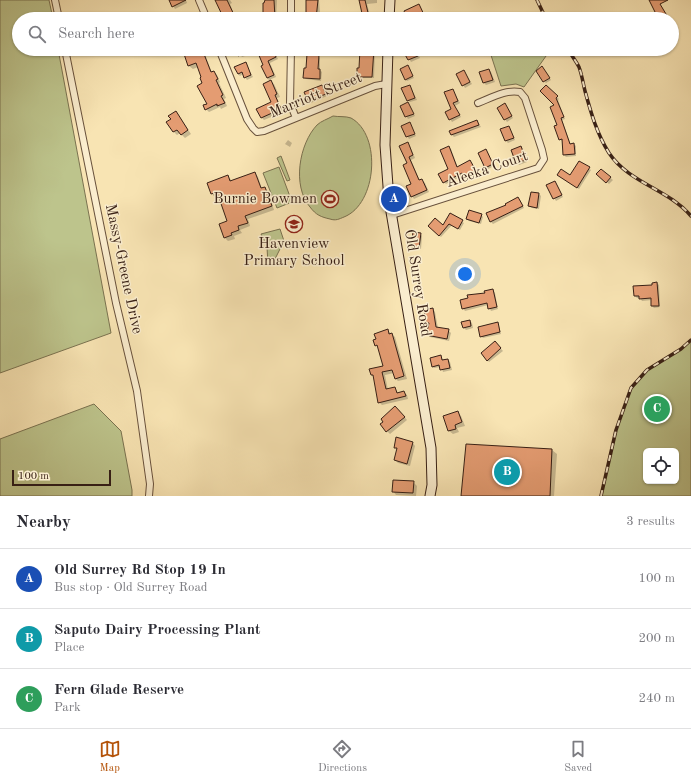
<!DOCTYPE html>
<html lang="en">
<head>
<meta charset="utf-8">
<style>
	:root { --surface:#fff; --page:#f2f2f3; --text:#2b2b33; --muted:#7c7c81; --line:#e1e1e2; --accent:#b45309 }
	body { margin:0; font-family:"Old Standard TT",serif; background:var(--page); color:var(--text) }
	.controls { position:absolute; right:12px; bottom:12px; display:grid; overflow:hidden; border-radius:6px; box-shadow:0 1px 3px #0004 }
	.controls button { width:36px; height:36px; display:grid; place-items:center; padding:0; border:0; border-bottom:1px solid var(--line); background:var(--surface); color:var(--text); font:20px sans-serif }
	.scale { position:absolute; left:12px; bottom:10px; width:99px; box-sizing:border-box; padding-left:4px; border:2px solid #382015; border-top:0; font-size:11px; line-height:14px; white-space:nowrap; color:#382015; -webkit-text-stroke:3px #faedce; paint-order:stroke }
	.you { position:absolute; left:465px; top:274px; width:14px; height:14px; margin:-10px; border:3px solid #fff; border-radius:50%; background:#1a73e8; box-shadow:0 0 0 6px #1a73e833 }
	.badge { display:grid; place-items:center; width:26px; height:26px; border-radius:50%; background:var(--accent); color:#fff; font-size:13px; font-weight:700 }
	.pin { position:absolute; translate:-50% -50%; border:2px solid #fff; box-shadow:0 1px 4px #0006 }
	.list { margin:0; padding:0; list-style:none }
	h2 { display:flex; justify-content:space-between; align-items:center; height:52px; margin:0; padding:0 16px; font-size:17px }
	h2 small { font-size:13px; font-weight:400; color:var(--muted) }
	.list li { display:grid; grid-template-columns:26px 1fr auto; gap:12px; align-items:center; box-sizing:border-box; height:60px; padding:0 16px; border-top:1px solid var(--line) }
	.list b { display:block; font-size:15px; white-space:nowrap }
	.list p { margin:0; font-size:13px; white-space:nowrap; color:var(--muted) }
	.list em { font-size:13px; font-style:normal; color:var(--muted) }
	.icon { flex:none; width:22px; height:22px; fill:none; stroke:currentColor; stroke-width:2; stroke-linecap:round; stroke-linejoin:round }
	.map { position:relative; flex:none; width:691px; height:496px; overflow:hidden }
	.search { position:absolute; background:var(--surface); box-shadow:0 1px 3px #0004; left:12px; right:12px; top:12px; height:44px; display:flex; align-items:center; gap:10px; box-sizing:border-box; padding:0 14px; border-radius:22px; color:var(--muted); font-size:15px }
	.sheet { height:232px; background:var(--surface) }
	nav { display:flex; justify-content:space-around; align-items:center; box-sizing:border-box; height:56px; border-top:1px solid var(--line); background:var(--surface); font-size:11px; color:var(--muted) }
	nav a { display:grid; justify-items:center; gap:2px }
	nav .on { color:var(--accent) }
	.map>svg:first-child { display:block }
</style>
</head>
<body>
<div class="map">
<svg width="691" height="496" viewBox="0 0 691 496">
	<rect width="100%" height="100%" fill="#f8e4b3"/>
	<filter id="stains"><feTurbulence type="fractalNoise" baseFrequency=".005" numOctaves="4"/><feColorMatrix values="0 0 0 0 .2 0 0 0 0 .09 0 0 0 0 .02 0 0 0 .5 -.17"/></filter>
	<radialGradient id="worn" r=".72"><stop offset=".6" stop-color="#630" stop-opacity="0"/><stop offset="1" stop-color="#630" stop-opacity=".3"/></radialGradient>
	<path fill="#bdc48c" stroke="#7a7250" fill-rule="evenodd" d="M 0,0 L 49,0 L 53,19 L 19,19 L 19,49 L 58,49 L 111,333 L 0,373 Z
		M 489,49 L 551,49 L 524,87 L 516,84 L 501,86 Z
		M 333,116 C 338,117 346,116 351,118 C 382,135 377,204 344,217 C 339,219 336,221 330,219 C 321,217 316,215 310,207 C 292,186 299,144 317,125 C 321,121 328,119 333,116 Z
		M 281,156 L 290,180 L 287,181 L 277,158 Z
		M 279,167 L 292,202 L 277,208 L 263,173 Z
		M 280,229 L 284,241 L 272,265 L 268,265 L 267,247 L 261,234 Z
		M 691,340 L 691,496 L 601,496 L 616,430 L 631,388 L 648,369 L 681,349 ZM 646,451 L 676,451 L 676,481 L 646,481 Z
		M 94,404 L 121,431 L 132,490 L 132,496 L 0,496 L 0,439 Z"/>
	<path fill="#0003" d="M 170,0 L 186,0 L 187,3 L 175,9 Z
		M 216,0 L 230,0 L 232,3 L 230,4 L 236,19 L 225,19 Z
		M 265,0 L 277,0 L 276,19 L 265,19 L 264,17 Z
		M 308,0 L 319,0 L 320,12 L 318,12 L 318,19 L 307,19 Z
		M 361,0 L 377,0 L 377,3 L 367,4 L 371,19 L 366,19 L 364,17 Z
		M 174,16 L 176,19 L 168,19 Z
		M 138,49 L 151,49 L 152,51 L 142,55 Z
		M 191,49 L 203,49 L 212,73 L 214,72 L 217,75 L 220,82 L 219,83 L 226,98 L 224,99 L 227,106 L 221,109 L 220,107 L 209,112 L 206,109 L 208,104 L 203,78 L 198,67 L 193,69 L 189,66 L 184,52 Z
		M 237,49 L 249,49 L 251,54 L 242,57 Z
		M 268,49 L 273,50 L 278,59 L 270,63 L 276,77 L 269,80 L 267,78 L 265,65 Z
		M 360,49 L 375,49 L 374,78 L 360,78 L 358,76 L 360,69 Z
		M 410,49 L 415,49 L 420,58 L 411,62 L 405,51 Z
		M 318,56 L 320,58 L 320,70 L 322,72 L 321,81 L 306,79 L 304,77 L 307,69 Z
		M 245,63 L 253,77 L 247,80 L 243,74 L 240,76 L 238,74 Z
		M 408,67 L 414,78 L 407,81 L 405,79 Z
		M 489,70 L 491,72 L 495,82 L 486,85 L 484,83 L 481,73 Z
		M 544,70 L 551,80 L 546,83 L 544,81 Z
		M 464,71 L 472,84 L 465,88 L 457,74 Z
		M 271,81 L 274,84 L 280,97 L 277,98 L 283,112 L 264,120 L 262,118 L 273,103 Z
		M 322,86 L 327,96 L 311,103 L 309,101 Z
		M 410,86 L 417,100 L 410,102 L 408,100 Z
		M 546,86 L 559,99 L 558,100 L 565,119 L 562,120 L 571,145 L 574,144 L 576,146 L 576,156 L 566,157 L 564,155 L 562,141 L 560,139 L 556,105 Z
		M 453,90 L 460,103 L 455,106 L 461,117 L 452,122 L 446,112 L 452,109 Z
		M 408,103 L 415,116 L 408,119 L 401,106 Z
		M 505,104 L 513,118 L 507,122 L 498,108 Z
		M 176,112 L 191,134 L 185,138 L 180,133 L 177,135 L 174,132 L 172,119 Z
		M 477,121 L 481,127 L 454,137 L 452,135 Z
		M 409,123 L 416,136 L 409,139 L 402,126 Z
		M 509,127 L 515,140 L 508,143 L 506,141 Z
		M 288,140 L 292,143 L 290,147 L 285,144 Z
		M 407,143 L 410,146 L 415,158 L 411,160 L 420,181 L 422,180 L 425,183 L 429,192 L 414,199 L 412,196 L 413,184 L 408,164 Z
		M 449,147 L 451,149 L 458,168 L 472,163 L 477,173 L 467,178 L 464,175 L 446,184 L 444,182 L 449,170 Z
		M 521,147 L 523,149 L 527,162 L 519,165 L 517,162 Z
		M 486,150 L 494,166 L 488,169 L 486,167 Z
		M 579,162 L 591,170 L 579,189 L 561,177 L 571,176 Z
		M 601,170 L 613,180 L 609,184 L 600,176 Z
		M 255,173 L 258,177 L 262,189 L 264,188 L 268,191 L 274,210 L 248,219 L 250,226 L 240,230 L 242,233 L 234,236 L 235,239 L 228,241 L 225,238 L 220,225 L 229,222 L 219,196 L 215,197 L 212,194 L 208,183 L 228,176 L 232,181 Z
		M 555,182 L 563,197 L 556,201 L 548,186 Z
		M 539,194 L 541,196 L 539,209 L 532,208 L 529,206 Z
		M 520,200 L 524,208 L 493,224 L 491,222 L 487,213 Z
		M 451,215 L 464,223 L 460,230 L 452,225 L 441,237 L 429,226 L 443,227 Z
		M 481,215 L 483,217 L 481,224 L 469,221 L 467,219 Z
		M 420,234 L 422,236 L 421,249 L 414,248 L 412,246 Z
		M 657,283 L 659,285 L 660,307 L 654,308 L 652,306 L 652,300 L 642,301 L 640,298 L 637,298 L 635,296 Z
		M 493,290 L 495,293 L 498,309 L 491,311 L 488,305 L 465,311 L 463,308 Z
		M 433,309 L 435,312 L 438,328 L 448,330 L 451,333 L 449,341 L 430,337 L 427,334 L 429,325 L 427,323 Z
		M 470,321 L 472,323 L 473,328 L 466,330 L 464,328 L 463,322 Z
		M 497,324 L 499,326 L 501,334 L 483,338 L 481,336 Z
		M 387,330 L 395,337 L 407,379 L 398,381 L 395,378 L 394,373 L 385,375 L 388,390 L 395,388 L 398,393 L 404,392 L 407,395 L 408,399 L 382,405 L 379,402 L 374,377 L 372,375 L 385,367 L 380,349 L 376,345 Z
		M 495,342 L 503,351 L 489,362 L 482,353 Z
		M 441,356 L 443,360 L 448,360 L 450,362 L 452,370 L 443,372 L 441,367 L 434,368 L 432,366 Z
		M 399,410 L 407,420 L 390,434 L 387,431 L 385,422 Z
		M 458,413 L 461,416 L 465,426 L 457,428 L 459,432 L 453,434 L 449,431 Z
		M 412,442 L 415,446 L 410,466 L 398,463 L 395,460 L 398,450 L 395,447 Z
		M 467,445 L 552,450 L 557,454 L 554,496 L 462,496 Z
		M 413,482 L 417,486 L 416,496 L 396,495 L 393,491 Z"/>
	<path fill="#e49c72" stroke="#382015" d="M 169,0 L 186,0 L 172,7 Z
		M 215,0 L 227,0 L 236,19 L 224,19 Z
		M 265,0 L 274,0 L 275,18 L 263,18 L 263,3 L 264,3 Z
		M 306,0 L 318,0 L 316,19 L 306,19 Z
		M 359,0 L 365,0 L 369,17 L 363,18 Z
		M 649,0 L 668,0 L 660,4 L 669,19 L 657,19 L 654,14 L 656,14 Z
		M 419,4 L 426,19 L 407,19 L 404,11 Z
		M 188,49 L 202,49 L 211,72 L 214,71 L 218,79 L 216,80 L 223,95 L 221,96 L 225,103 L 217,106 L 217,104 L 205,110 L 203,105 L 207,104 L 197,86 L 202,83 L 200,78 L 201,77 L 196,63 L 188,66 L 183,51 Z
		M 236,49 L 254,49 L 238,56 Z
		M 266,49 L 273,49 L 276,57 L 268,61 L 274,75 L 267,78 L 261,66 L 263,65 L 258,53 Z
		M 360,49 L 374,49 L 372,77 L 357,77 L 357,68 L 359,68 Z
		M 407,49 L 415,49 L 418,56 L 408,60 L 403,51 Z
		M 307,54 L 319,55 L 318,69 L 320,69 L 320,79 L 303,78 L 304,68 L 306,68 Z
		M 246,62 L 251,75 L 244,78 L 242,72 L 238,74 L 234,67 Z
		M 408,65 L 413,76 L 405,80 L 400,69 Z
		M 542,66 L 550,78 L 543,82 L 536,71 Z
		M 489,69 L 493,80 L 483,83 L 479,72 Z
		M 464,70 L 470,82 L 462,86 L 456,74 Z
		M 271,80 L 277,94 L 275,95 L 281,109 L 261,118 L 256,109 L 271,102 L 263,84 Z
		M 322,85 L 326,94 L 308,101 L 304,92 Z
		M 410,85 L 415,98 L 407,101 L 401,88 Z
		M 546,85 L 558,96 L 556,98 L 564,117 L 561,118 L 570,144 L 574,143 L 575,154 L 563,155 L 562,139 L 559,140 L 554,126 L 557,125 L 550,107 L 554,105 L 540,91 Z
		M 453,89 L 458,101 L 453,103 L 460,115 L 449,120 L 445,112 L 451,109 L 444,92 Z
		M 408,102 L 414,114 L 405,117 L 400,106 Z
		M 505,103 L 512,116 L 504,120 L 497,108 Z
		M 176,111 L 188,130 L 181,135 L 177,130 L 173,132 L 166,122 L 171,119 L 168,116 Z
		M 477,120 L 479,125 L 451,135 L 449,131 Z
		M 410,122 L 415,134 L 406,137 L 401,126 Z
		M 509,126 L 514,138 L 505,141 L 500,129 Z
		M 408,142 L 413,155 L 409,157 L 419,180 L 422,179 L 427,190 L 411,197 L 406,186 L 411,184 L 403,165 L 407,163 L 399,146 Z
		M 449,146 L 457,167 L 470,160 L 476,171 L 464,177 L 462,173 L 443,183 L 438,174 L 448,169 L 440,150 Z
		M 521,146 L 526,160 L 516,163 L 511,150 Z
		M 486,149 L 493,164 L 485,168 L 478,153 Z
		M 579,161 L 590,167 L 577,188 L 557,175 L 561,169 L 570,175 Z
		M 601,169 L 611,177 L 606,183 L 596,174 Z
		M 255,172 L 261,188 L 265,187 L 272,206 L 245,216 L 248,223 L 238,226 L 239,230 L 231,233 L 232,235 L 224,238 L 219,224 L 227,221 L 217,192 L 211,194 L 207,183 L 228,175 L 230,181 Z
		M 555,181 L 562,195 L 553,199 L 546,185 Z
		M 531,192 L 539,193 L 537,208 L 528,206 Z
		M 518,197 L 523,206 L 490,222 L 486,213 L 506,205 L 505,204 Z
		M 469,210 L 482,214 L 479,223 L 466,219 Z
		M 450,213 L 463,220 L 458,229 L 449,224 L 439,236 L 428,226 L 435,218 L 443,225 Z
		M 413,232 L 421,233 L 419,248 L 411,247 Z
		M 657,282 L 659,306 L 651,306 L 651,298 L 639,299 L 639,296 L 634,296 L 633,286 L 652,285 L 652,283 Z
		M 493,289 L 497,307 L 488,309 L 487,303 L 462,309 L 460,300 L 468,298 L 467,295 L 485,293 L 484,291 Z
		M 433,308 L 436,327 L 449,329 L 447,339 L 426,335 L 429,323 L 426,323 L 424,310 Z
		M 470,320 L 471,326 L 463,328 L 461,322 Z
		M 498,322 L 500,332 L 480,337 L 478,327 Z
		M 388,329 L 389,334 L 392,333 L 404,376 L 395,379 L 392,370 L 382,372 L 386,389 L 395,387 L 397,393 L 404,391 L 406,396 L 378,403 L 373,375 L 371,375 L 369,369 L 383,366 L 377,345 L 375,346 L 373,340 L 376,339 L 374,334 Z
		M 495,341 L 501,348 L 487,361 L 481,353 Z
		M 441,355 L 442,360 L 448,359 L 450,368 L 440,370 L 439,365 L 432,367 L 430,358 Z
		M 395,406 L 405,417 L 386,432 L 380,424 L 383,422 L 381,419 Z
		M 458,411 L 462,422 L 455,425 L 456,429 L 448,431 L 443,416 Z
		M 396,437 L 413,442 L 407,464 L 394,460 L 397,448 L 394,448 Z
		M 466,444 L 552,449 L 550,496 L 461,496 Z
		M 393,480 L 414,481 L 413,493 L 392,492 Z"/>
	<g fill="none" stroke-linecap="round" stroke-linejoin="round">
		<defs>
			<path id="street" d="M 55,0 L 59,19
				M 199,0 L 207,19
				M 291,19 L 291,0
				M 65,49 L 116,303 L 137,391 L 150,484 L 149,496
				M 219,49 L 247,119 L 253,128 L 257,132 L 264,131 L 375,86 L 386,84
				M 291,49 L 290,103 L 296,118
				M 392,215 L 538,168 L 544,159 L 542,150 L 525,98 L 520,92 C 506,89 491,98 478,103"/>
			<path id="secondary" d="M 389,19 L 390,0
				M 388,49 L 385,145 L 389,200 L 431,448 L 432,485 L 430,496"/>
		</defs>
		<use href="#street" stroke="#68513c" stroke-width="8"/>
		<use href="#secondary" stroke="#382015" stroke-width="11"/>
		<use href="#street" stroke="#faedce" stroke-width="6"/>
		<use href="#secondary" stroke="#faedce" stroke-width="9"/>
		<defs>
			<path id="rail" d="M 537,0 L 546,19
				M 568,49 C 571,55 576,61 579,67 C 582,75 583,83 585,91 C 591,113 597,134 609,153 C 629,183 668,189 691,216
				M 601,496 L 616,430 L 631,388 L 647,370 L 681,349 L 691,340"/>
		</defs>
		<use href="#rail" stroke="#382015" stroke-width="3.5"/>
		<use href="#rail" stroke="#faedce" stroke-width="2" stroke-dasharray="6" stroke-linecap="butt"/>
	</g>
	<defs>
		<symbol id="stadium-ring" viewBox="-11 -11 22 22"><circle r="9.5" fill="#faedce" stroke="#8f2418" stroke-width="1.5"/><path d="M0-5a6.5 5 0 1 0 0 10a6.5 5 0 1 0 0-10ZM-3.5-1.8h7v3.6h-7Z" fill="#8f2418"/></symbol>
		<symbol id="school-ring" viewBox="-11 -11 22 22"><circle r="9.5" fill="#faedce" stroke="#8f2418" stroke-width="1.5"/><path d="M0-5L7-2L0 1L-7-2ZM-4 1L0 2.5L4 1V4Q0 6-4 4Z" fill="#8f2418"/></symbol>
	</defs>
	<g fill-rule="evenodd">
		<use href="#stadium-ring" x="320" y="189" width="20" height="20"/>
		<use href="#school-ring" x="284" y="214" width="20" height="20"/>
	</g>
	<g text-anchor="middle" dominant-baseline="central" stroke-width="3" stroke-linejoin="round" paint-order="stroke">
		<g font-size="15" fill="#382015" stroke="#faedce">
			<text transform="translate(316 96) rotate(-22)">Marriott Street</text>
			<text transform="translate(487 170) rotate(-19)">Aleeka Court</text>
			<text transform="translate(123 269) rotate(78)">Massy-Greene Drive</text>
			<text transform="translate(417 283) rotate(81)">Old Surrey Road</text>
		</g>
		<g font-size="15" fill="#382015" stroke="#faedce" text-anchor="end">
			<text x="317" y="199">Burnie Bowmen</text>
			<text x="294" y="244" text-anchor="middle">Havenview<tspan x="294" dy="17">Primary School</tspan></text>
		</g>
	</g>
	<rect width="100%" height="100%" filter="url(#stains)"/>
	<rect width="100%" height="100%" fill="url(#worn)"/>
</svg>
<div class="controls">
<button><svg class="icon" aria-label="locate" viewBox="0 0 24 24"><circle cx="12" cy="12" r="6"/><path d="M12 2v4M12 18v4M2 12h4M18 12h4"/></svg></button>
</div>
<div class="scale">100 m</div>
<div class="you"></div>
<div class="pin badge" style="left:394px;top:199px;background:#1a4fb4">A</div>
<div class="pin badge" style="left:507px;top:472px;background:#0f9aa8">B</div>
<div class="pin badge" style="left:657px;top:409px;background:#2e9e5b">C</div>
<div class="search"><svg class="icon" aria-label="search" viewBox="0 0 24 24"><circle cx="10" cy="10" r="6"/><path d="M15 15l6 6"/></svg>Search here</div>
</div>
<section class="sheet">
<h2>Nearby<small>3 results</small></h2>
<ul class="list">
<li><span class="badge" style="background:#1a4fb4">A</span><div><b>Old Surrey Rd Stop 19 In</b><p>Bus stop · Old Surrey Road</p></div><em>100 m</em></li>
<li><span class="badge" style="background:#0f9aa8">B</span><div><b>Saputo Dairy Processing Plant</b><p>Place</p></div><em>200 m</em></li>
<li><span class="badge" style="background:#2e9e5b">C</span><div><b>Fern Glade Reserve</b><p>Park</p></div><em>240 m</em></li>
</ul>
</section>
<nav>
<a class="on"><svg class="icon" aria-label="map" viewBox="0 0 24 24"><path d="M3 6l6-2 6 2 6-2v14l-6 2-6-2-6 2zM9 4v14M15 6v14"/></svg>Map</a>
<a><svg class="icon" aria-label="directions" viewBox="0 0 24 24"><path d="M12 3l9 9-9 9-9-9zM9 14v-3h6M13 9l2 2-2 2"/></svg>Directions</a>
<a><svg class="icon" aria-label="saved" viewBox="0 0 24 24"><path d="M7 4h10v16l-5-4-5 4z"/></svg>Saved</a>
</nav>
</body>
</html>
